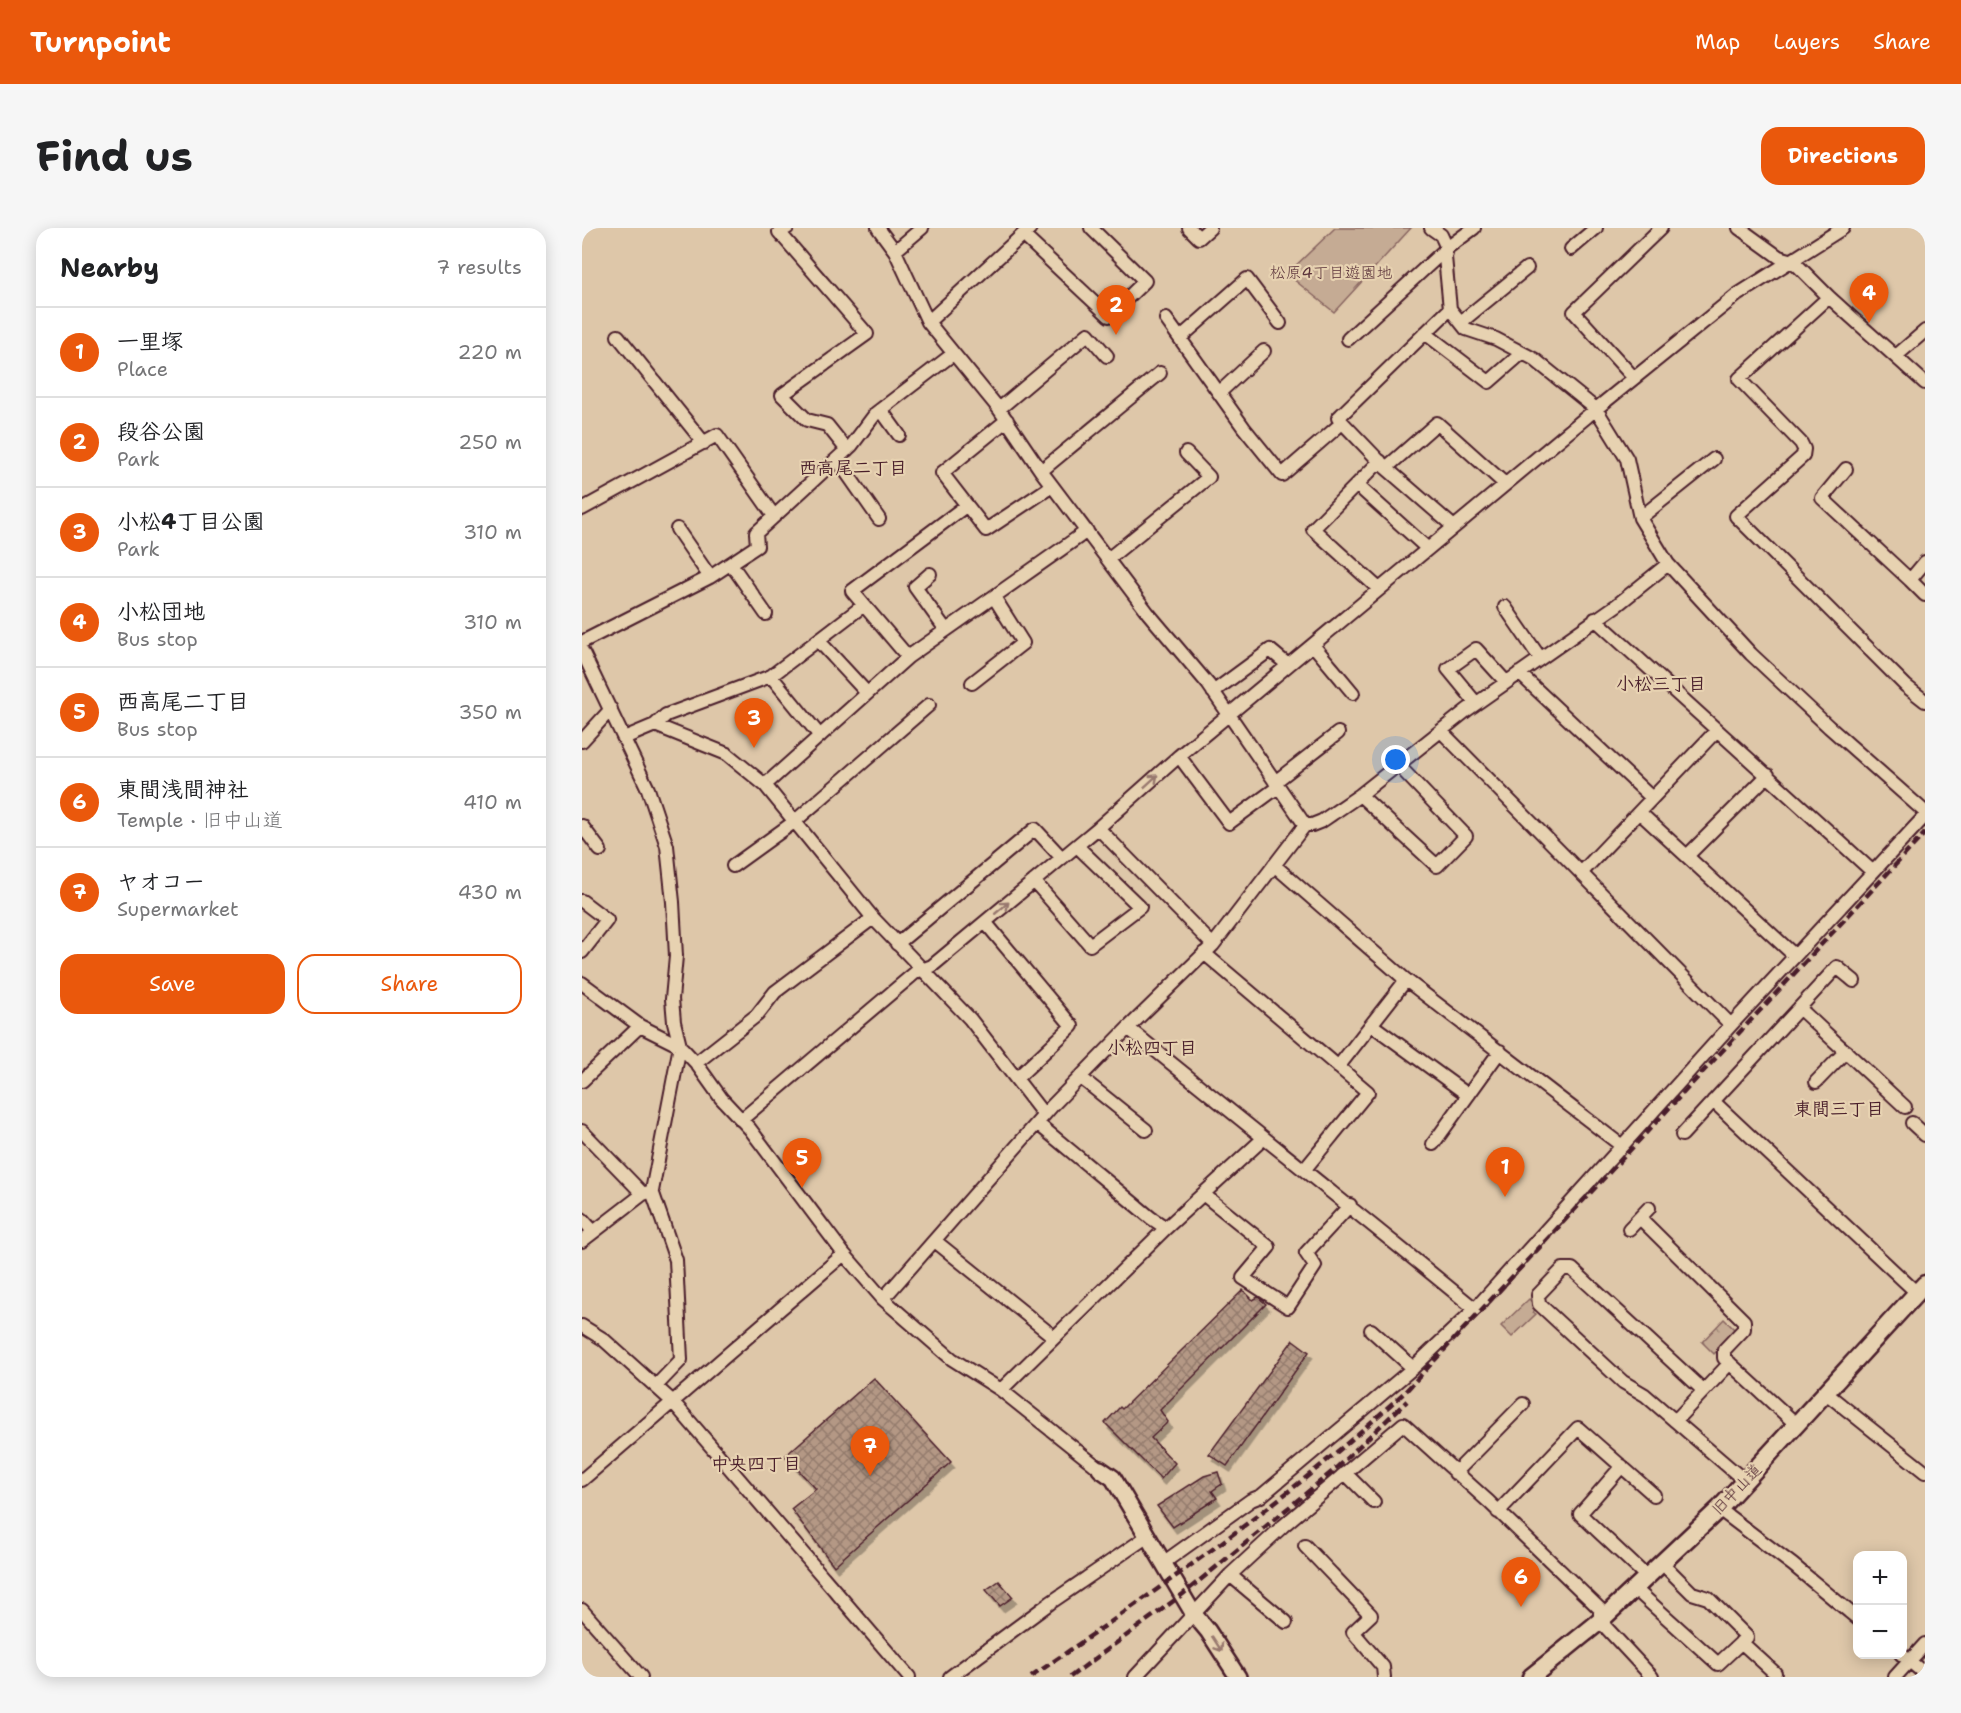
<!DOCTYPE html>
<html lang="en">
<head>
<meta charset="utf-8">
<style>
	:root { --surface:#fff; --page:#f6f6f6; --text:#202124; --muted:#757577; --line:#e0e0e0; --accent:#ea580c }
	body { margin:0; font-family:"Shantell Sans","Klee One",sans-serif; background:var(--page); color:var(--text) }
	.controls { position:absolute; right:18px; bottom:18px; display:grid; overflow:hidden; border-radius:12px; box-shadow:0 3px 15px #0003 }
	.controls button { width:54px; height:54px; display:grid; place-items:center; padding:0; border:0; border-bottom:2px solid var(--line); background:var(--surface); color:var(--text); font:30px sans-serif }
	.you { position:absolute; left:814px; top:532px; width:21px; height:21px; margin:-15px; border:4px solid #fff; border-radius:50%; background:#1a73e8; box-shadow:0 0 0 9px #1a73e833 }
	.badge { display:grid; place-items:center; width:39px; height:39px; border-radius:50%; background:var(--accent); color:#fff; font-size:20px; font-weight:700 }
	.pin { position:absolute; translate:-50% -50px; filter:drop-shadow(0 2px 3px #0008) }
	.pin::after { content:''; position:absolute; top:32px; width:21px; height:18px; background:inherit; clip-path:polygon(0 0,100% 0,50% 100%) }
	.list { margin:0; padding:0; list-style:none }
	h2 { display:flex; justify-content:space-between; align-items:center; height:78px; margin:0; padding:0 24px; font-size:26px }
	h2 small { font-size:20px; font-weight:400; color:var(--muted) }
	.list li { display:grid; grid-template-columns:39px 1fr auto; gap:18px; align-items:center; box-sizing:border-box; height:90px; padding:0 24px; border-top:2px solid var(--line) }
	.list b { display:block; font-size:22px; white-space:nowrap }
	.list p { margin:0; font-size:20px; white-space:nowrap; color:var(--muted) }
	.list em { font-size:20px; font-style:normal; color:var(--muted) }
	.actions { display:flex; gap:12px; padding:18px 24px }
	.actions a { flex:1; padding:14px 0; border:2px solid var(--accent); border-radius:18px; text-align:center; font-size:21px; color:var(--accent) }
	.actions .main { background:var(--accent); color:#fff }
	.map { position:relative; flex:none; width:1343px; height:1449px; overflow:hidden; border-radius:18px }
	header { display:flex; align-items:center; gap:36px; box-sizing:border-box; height:84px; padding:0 30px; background:var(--accent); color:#fff }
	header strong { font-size:28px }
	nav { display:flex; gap:33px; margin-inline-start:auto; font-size:21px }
	.intro { display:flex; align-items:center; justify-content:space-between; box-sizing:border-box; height:144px; padding:0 36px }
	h1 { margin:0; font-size:42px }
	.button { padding:15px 27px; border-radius:18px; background:var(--accent); color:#fff; font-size:21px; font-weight:700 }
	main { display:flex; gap:36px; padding:0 36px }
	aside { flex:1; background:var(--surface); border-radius:18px; box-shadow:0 3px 15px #0003 }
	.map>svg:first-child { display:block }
</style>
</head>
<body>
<header>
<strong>Turnpoint</strong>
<nav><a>Map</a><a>Layers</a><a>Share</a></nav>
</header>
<div class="intro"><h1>Find us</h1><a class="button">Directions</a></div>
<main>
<aside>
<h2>Nearby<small>7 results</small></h2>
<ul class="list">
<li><span class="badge">1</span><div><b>一里塚</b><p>Place</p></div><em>220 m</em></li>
<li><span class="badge">2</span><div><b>段谷公園</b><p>Park</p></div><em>250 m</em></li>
<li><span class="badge">3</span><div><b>小松4丁目公園</b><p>Park</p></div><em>310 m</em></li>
<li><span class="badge">4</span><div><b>小松団地</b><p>Bus stop</p></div><em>310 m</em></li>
<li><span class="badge">5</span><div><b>西高尾二丁目</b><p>Bus stop</p></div><em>350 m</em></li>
<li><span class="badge">6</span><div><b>東間浅間神社</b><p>Temple · 旧中山道</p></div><em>410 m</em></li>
<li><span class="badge">7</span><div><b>ヤオコー</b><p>Supermarket</p></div><em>430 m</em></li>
</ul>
<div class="actions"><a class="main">Save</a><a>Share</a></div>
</aside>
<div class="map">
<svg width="1343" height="1449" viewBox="0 0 1343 1449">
	<defs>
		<pattern id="forest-crowns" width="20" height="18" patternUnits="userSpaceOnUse" patternTransform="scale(1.5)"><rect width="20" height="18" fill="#c5ab94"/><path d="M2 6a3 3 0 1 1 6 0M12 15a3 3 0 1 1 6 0" fill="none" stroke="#a28b79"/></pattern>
		<pattern id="building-cross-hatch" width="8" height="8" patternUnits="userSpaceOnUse" patternTransform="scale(1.5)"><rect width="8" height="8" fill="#b49885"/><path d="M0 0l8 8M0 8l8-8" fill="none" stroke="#947b6d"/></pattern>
		<filter id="shadow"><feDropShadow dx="3.5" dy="6" stdDeviation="0" flood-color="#0004"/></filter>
	</defs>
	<rect width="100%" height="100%" fill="#dec7a9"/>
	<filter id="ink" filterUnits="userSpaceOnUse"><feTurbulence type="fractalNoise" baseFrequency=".0167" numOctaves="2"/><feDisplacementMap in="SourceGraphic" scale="12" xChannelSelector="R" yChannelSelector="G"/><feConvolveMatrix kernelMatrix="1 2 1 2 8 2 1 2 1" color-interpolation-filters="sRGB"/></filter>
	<g filter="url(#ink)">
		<path fill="#c5ab94" stroke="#886560" stroke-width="1.5" d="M 753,0 L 829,0 L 752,84 L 705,46 Z
			M 947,1071 L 955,1080 L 951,1084 L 954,1086 L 930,1109 L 919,1098 Z"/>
		<path fill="url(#forest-crowns)" stroke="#886560" stroke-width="1.5" d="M 1142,1091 L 1154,1103 L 1132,1126 L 1120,1114 Z"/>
		<path fill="url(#building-cross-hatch)" stroke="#4a1f2b" stroke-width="1.5" filter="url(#shadow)" d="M 661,1062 L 671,1072 L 676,1069 L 684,1076 L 578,1182 L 586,1194 L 569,1210 L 593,1235 L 579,1251 L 523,1195 L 538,1179 L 540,1181 Z
			M 711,1112 L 727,1124 L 645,1238 L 627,1226 Z
			M 292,1150 L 369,1234 L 252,1338 L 209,1281 L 234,1261 L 203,1228 Z
			M 636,1244 L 640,1256 L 630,1263 L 635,1270 L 591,1299 L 575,1278 L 622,1248 Z
			M 417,1353 L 431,1369 L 418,1378 L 404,1362 Z"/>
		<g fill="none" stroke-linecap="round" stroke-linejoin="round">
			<defs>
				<path id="minor" d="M 205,0 L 197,4 L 285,106 L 200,167 L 225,192 L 245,197 L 265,222
					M 296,0 L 313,23 L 346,94 L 417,181 L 459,243 L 566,385 L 626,456 L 723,597
					M 607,0 L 617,10 L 628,0
					M 892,0 L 865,20 L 863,29 L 868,81 L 884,101 L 914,111 L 952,131 L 1014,181 L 1045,231 L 1058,290 L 1086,336 L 1169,426 L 1247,499 L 1343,584
					M 1157,0 L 1197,29 L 1208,32 L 1215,37 L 1247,69 L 1343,155
					M 441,7 L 527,88 L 563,53 L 509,0
					M 989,21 L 1014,0
					M 313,23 L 340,0
					M 1247,69 L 1157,151 L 1219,215 L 1222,221 L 1221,228 L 1154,288 L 1324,458 L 1343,473
					M 868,81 L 756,190 L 804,240 L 872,299
					M 584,91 L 662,200 L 700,247 L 760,195
					M 346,94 L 448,0
					M 879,94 L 945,40
					M 843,105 L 907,154 L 940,125
					M 36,108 L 122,215
					M 598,110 L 665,51 L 698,95
					M 766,111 L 865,20 L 859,7 L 849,0
					M 1314,128 L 1343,103
					M 1052,150 L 992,84 L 1079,0
					M 637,165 L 682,123
					M 417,181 L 506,106 L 525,128
					M 299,182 L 317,207
					M 425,192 L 360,245 L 404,302 L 470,258
					M 255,231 L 297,291
					M 804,240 L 855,195 L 923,256
					M 1264,241 L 1240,270 L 1328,352
					M 459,243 L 578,145
					M 775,257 L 846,321
					M 0,281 L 135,207 L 192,288
					M 1058,290 L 1132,231
					M 95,301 L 128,349
					M 526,331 L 627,249 L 604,225
					M 1343,334 L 1328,352 L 1343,367
					M 149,336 L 184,386
					M 348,346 L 333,359 L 364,402
					M 797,361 L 731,301 L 798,233
					M 923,379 L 958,430
					M 1013,391 L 1291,644
					M 236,412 L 285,465
					M 0,414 L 128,349 L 175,318 L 174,305 L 270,217 L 294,185 L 371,126
					M 731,417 L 771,465
					M 0,423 L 66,561 L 85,618 L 91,674 L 94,728 L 90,771 L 92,794 L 98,818 L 70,963 L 61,966 L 0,1013
					M 326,429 L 270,363 L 385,277
					M 937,445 L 1070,570
					M 189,448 L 238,508
					M 390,455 L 441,415 L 412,369
					M 631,464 L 688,422 L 706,437
					M 894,475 L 866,441 L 894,421 L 924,454
					M 73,497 L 84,487 L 189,448 L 282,377
					M 859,503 L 1149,797
					M 42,510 L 73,497 L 145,526 L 183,557 L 291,690 L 388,791 L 462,887
					M 0,513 L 29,481
					M 597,528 L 647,595 L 696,559
					M 693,554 L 756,505
					M 183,557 L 326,429 L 505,303
					M 778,567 L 855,638 L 884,608 L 816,537
					M 1057,584 L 1213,728
					M 0,598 L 18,622
					M 516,600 L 631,717
					M 1105,628 L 1186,547
					M 692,637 L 824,752 L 1040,918
					M 151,638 L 212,594 L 347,477
					M 999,645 L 1135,502
					M 452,653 L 508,717 L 558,679 L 495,618
					M 0,673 L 25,692 L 0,724
					M 403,694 L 490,798 L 435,850
					M 315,716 L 453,601 L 480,630
					M 622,725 L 786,864 L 723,941
					M 0,755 L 58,798 L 98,818 L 114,835 L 139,870 L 168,901 L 262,1026 L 301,1071 L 370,1131 L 419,1162 L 518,1241
					M 1217,780 L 1323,879
					M 790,797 L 886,867
					M 546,800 C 661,894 778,986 893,1081
					M 114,835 L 175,787 L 193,764 L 291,690
					M 756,839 L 824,752
					M 498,849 L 564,902
					M 0,853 L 58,798
					M 1234,854 L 1264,823
					M 1131,873 L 1335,1065
					M 159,892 L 334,744 L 350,738 L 516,600 L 597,528 L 1014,181 L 1155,67 L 1261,0
					M 455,895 L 569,990 L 584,1000
					M 1330,895 L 1343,907
					M 0,903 L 61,966
					M 1100,907 L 1255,739 L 1272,753
					M 851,916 L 918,823
					M 70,963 L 94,1032 L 99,1132 L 74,1158
					M 621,966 L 687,1019 L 661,1050 L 706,1079 L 733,1038 L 724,1025 L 768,977
					M 1058,990 L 1162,1093 L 1162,1101 L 1142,1122 L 1142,1130 L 1215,1197
					M 0,991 L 11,1003
					M 1047,1001 L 1067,980
					M 353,1013 L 472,1109
					M 301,1071 L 470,878 L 546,800 L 631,717 L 723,597 L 730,597 L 740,593 L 778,567 L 885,482 L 1035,377 L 1086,336
					M 0,1098 L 21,1111 L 91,1174 L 327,1449
					M 789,1102 L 831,1140
					M 419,1162 L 584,1000 L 682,910
					M 1121,1162 L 990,1041 L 981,1041 L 956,1067 L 957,1076 L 1041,1154 L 1063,1167 L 1163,1253
					M 1244,1165 L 1343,1244
					M 1093,1193 L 1148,1135
					M 1040,1238 L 998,1286 L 1065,1349
					M 763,1245 L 792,1274
					M 873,1245 L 941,1176
					M 0,1252 L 262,1026
					M 1137,1281 L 1211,1337 L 1276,1391
					M 916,1284 L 996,1200 L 1072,1267
					M 723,1318 L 789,1387 L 771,1404 L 801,1439 L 802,1449
					M 581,1335 L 669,1272 L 679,1268 L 831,1140 L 893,1081 L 1149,797 L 1343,588
					M 648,1347 L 704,1394
					M 1052,1360 L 1136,1436 L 1165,1409 L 1126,1370 L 1110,1365 L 1080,1335
					M 0,1382 L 59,1449
					M 1159,1414 L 1193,1445
					M 1319,1426 L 1343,1446
					M 368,1449 L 468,1375 L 566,1308
					M 553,1449 L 648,1347 L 701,1298 L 821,1196 L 907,1274 L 1018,1381 L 1018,1393 L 1070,1449
					M 1313,1449 L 1343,1416"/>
				<path id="tertiary" d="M 518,1241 L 531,1250 L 611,1385 L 626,1403 L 656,1449"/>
				<path id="secondary" d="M 949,1449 L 1018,1393 L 1137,1281 L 1343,1056"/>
			</defs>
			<use href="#minor" stroke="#4a1f2b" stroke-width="16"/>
			<use href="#tertiary" stroke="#4a1f2b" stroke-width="20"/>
			<use href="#secondary" stroke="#4a1f2b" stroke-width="21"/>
			<use href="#minor" stroke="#e7d2b1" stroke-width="12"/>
			<use href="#tertiary" stroke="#e7d2b1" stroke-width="15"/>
			<use href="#secondary" stroke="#e7d2b1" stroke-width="16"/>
			<path stroke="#4a1f2b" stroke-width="4.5" stroke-dasharray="9 4.5" stroke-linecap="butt" d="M 449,1449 C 549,1380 650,1311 744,1233 C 771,1211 797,1187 823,1164 L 1343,605
				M 488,1449 L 601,1366 L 671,1309 L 751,1243 L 825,1173"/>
		</g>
		<defs><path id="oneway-shaft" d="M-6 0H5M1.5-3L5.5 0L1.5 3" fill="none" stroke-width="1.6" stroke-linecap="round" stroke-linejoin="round" transform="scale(1.5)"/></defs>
		<g stroke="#98786e">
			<use href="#oneway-shaft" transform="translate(569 553) rotate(-42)"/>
			<use href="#oneway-shaft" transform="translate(420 680) rotate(-40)"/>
			<use href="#oneway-shaft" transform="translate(635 1416) rotate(57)"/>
		</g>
	</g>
	<g text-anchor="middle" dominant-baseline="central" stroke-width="4.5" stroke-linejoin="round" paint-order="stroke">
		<g font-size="16" fill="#5c343b" stroke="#e7d2b1">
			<text x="749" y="44">松原4丁目遊園地</text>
		</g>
		<g font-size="16" fill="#4a1f2b" stroke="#e7d2b1">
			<text transform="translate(1154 1261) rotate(-46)">旧中山道</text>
		</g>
		<g font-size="18" font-weight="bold" fill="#4a1f2b" stroke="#e7d2b1">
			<text x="271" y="240">西高尾二丁目</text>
			<text x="1079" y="456">小松三丁目</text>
			<text x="570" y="820">小松四丁目</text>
			<text x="1257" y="881">東間三丁目</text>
			<text x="174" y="1236">中央四丁目</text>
		</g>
	</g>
</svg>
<div class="controls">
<button>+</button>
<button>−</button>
</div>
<div class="you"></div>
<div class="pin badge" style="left:923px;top:969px">1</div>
<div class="pin badge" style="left:534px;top:107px">2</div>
<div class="pin badge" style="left:172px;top:520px">3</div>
<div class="pin badge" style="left:1287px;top:95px">4</div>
<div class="pin badge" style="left:220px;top:960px">5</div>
<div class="pin badge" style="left:939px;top:1379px">6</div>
<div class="pin badge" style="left:288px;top:1248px">7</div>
</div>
</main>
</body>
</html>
